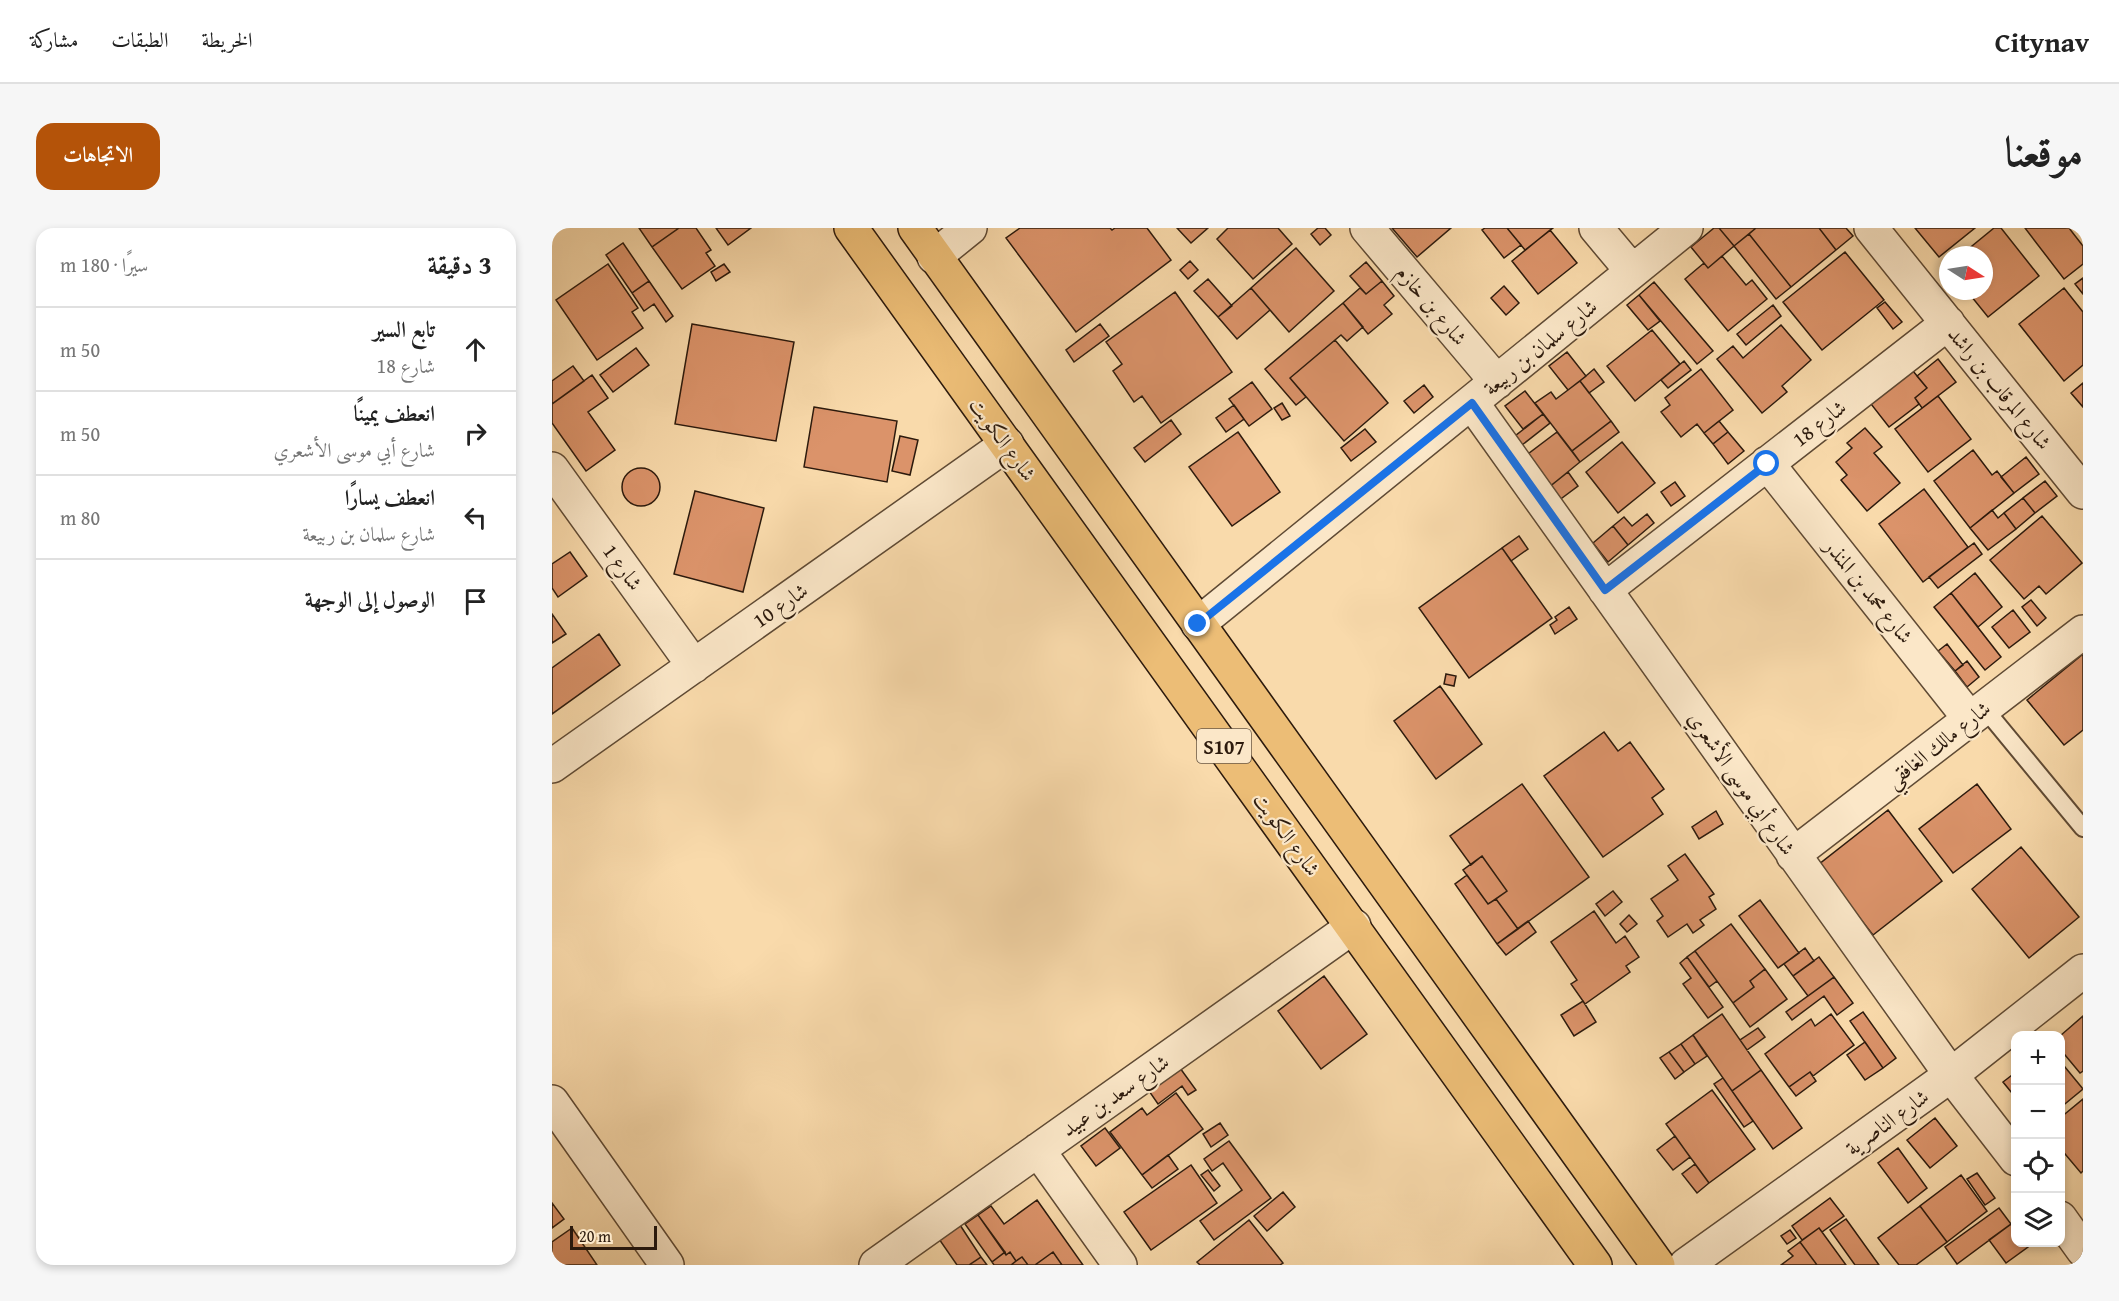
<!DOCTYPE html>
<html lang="ar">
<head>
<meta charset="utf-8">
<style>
	:root { --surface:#fff; --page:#f6f6f6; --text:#222; --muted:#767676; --line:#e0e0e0; --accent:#b45309 }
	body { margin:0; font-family:"Gentium Book Plus",Amiri,serif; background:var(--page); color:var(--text); direction:rtl }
	.controls { position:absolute; right:18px; bottom:18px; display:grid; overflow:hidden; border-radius:12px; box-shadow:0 3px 9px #0003 }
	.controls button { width:54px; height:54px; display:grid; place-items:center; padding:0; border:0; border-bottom:2px solid var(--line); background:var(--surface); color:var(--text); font:30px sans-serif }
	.compass { position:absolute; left:1387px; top:18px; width:54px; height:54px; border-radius:50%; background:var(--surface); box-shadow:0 3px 9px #0003; rotate:102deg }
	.scale { position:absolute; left:18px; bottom:15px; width:87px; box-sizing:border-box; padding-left:6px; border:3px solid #2c1a0d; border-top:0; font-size:16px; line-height:21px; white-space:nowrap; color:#2c1a0d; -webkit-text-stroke:4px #fbe7c8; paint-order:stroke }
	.stop { position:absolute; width:18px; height:18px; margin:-14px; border:4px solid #1a73e8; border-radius:50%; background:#fff }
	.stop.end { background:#1a73e8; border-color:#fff; box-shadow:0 2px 6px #0008 }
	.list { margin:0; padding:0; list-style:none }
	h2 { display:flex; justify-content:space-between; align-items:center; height:78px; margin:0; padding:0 24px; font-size:26px }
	h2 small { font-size:20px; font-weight:400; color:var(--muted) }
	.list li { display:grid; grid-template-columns:39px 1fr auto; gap:18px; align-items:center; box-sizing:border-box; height:84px; padding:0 24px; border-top:2px solid var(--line) }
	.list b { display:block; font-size:22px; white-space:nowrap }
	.list p { margin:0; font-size:20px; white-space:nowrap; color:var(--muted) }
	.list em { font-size:20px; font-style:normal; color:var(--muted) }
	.icon { flex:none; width:33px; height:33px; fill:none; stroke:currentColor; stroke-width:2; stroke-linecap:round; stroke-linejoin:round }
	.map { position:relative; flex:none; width:1531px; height:1037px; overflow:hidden; direction:ltr; border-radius:18px }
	header { display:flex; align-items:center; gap:36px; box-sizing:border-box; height:84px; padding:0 30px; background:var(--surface); border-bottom:2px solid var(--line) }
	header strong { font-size:28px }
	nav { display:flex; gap:33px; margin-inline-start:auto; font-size:21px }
	.intro { display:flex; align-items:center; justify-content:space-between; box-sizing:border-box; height:144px; padding:0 36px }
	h1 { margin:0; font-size:42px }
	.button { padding:15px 27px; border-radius:18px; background:var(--accent); color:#fff; font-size:21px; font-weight:700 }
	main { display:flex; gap:36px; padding:0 36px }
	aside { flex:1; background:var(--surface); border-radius:18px; box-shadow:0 3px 9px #0003 }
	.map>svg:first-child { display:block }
</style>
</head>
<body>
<header>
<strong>Citynav</strong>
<nav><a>الخريطة</a><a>الطبقات</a><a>مشاركة</a></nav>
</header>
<div class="intro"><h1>موقعنا</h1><a class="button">الاتجاهات</a></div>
<main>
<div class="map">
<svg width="1531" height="1037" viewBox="0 0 1531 1037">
	<rect width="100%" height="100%" fill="#f9daab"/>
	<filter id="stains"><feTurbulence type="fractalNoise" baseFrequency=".00333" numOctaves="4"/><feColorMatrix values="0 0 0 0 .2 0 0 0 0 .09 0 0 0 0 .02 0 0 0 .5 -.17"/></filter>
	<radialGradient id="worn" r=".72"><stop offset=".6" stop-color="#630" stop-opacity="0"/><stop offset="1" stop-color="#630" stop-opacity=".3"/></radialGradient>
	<path fill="#db936a" stroke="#2c1a0d" stroke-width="1.5" d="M 87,0 L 127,0 L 100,19 Z
		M 127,0 L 144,0 L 159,22 L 154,25 L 163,38 L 130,61 L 100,19 Z
		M 164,0 L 199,0 L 176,17 Z
		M 468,0 L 558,0 L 560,2 L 563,0 L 595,0 L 619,32 L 524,104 L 454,10 Z
		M 625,0 L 656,0 L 639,15 Z
		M 676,0 L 726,0 L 740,16 L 701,51 L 665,11 Z
		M 766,0 L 773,0 L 779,7 L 768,17 L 759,6 Z
		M 840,0 L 899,0 L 865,29 Z
		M 933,0 L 955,0 L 969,17 L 952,30 L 930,2 Z
		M 955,0 L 1001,0 L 973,22 Z
		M 1162,0 L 1167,0 L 1182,18 L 1156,40 L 1139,19 Z
		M 1167,0 L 1204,0 L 1182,18 Z
		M 1204,0 L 1267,0 L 1284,22 L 1239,59 L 1197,6 Z
		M 1267,0 L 1294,0 L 1301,8 L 1284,22 Z
		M 1363,0 L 1423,0 L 1387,29 Z
		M 1442,0 L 1449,0 L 1487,48 L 1436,89 L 1415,63 L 1432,63 L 1432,27 L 1409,27 Z
		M 1473,0 L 1517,0 L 1531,18 L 1531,36 L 1512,51 Z
		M 998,2 L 1025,35 L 986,66 L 960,33 Z
		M 1197,6 L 1239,59 L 1224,71 L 1182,18 Z
		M 71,15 L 97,53 L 80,65 L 54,27 Z
		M 744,20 L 782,63 L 737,104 L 699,60 Z
		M 1293,24 L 1332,72 L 1270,122 L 1231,74 Z
		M 1170,28 L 1194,57 L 1200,52 L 1215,71 L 1176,103 L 1133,51 L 1152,35 L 1156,40 Z
		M 638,33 L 646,42 L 636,51 L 628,42 Z
		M 814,34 L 830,53 L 814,66 L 798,48 Z
		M 56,36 L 86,80 L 80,84 L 91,100 L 45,132 L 4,72 Z
		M 172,36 L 178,44 L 164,53 L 159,44 Z
		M 1531,50 L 1531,66 L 1523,56 Z
		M 656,51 L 680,78 L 666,89 L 642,63 Z
		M 97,53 L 121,88 L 114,94 L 102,76 L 92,83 L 80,65 Z
		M 830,53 L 842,68 L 832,77 L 840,86 L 816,106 L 791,75 L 808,60 L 814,66 Z
		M 1102,54 L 1161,123 L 1145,136 L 1087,67 Z
		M 952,58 L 967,75 L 954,87 L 939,70 Z
		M 699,60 L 718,82 L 685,111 L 666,89 Z
		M 1512,60 L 1531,84 L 1531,137 L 1512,153 L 1467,96 Z
		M 623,64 L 680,144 L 609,195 L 590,168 L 582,174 L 561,143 L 570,136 L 554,114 Z
		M 1087,67 L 1108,93 L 1096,102 L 1075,77 Z
		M 1333,74 L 1350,94 L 1341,101 L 1325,80 Z
		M 791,75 L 811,99 L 795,113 L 789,107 L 738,150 L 754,169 L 744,177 L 713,141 Z
		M 1221,77 L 1229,88 L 1194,117 L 1185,106 Z
		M 140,96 L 242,114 L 224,213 L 123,196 Z
		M 548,96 L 557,108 L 522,134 L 514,122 Z
		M 1229,97 L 1259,132 L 1230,158 L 1235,164 L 1210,185 L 1165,131 L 1181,118 L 1191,130 Z
		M 1100,102 L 1128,136 L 1083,173 L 1055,138 Z
		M 783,112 L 836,175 L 792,213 L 738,150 Z
		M 84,120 L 97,137 L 61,164 L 48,147 Z
		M 1015,124 L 1034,148 L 1016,162 L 997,138 Z
		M 1386,131 L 1404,154 L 1370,180 L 1363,170 L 1375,160 L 1365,148 Z
		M 1132,133 L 1139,142 L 1116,160 L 1109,152 Z
		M 21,138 L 32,153 L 0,176 L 0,153 Z
		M 1042,141 L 1052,154 L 1037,165 L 1028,153 Z
		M 1149,141 L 1181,182 L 1152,205 L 1145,196 L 1129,209 L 1109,184 L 1118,177 L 1113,170 Z
		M 1361,143 L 1375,160 L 1363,170 L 1367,176 L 1337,199 L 1319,176 Z
		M 40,147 L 56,170 L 36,184 L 63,222 L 34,243 L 0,195 L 0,176 Z
		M 1028,153 L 1059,193 L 1020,223 L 983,175 L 999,164 L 1004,171 Z
		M 700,154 L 720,181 L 697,198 L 677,171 Z
		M 1531,155 L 1531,179 L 1519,165 Z
		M 872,157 L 881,169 L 862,185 L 852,173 Z
		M 973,163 L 991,186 L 971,201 L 953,178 Z
		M 1386,168 L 1419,211 L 1376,244 L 1343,201 Z
		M 730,175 L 738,188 L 730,192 L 722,180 Z
		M 682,177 L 692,191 L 674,204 L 664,190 Z
		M 262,179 L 345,193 L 335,254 L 252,239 Z
		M 991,186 L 998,195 L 970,217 L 963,208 Z
		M 619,192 L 629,206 L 593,234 L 582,220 Z
		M 1059,193 L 1067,204 L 1028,234 L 1020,223 Z
		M 1167,193 L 1176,204 L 1161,216 L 1152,205 Z
		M 1313,200 L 1330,219 L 1322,225 L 1348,255 L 1315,283 L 1289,252 L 1295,247 L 1284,234 L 1300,220 L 1295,215 Z
		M 813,201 L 824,214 L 799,233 L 789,220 Z
		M 686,204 L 728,264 L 680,298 L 637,239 Z
		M 1005,204 L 1028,234 L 996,260 L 972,229 Z
		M 1176,204 L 1192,223 L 1176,236 L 1161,216 Z
		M 348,208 L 366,212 L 358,247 L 340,243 Z
		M 1070,214 L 1103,255 L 1066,285 L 1034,244 Z
		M 1421,222 L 1440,247 L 1445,243 L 1462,265 L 1418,300 L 1382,253 Z
		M 1474,229 L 1487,246 L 1462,265 L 1449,249 Z
		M70 259a19 19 0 1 1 38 0a19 19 0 1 1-38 0Z
		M 1016,244 L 1026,258 L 1006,273 L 996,260 Z
		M 1493,253 L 1505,268 L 1483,285 L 1471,270 Z
		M 1123,254 L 1133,268 L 1119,278 L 1109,264 Z
		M 1372,261 L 1416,319 L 1371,354 L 1327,296 Z
		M 143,263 L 212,280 L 191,364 L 122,346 Z
		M 1471,270 L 1483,285 L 1464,301 L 1452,285 Z
		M 1440,282 L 1446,290 L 1452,285 L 1464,301 L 1436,322 L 1418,300 Z
		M 1095,286 L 1102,295 L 1076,317 L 1061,298 L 1072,289 L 1080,298 Z
		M 1490,288 L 1530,335 L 1494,366 L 1487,358 L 1472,371 L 1438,332 Z
		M 1061,298 L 1076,317 L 1056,334 L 1041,315 Z
		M 967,308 L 976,321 L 959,333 L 950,320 Z
		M 1422,315 L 1430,326 L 1386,360 L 1377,349 Z
		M 950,320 L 1000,390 L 917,450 L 867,380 Z
		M 18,324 L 35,348 L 6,369 L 0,360 L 0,336 Z
		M 1423,345 L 1450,379 L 1426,399 L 1399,365 Z
		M 1399,365 L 1449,429 L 1433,442 L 1382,379 Z
		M 1479,372 L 1494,390 L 1485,398 L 1470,379 Z
		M 1017,379 L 1025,391 L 1003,406 L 998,397 L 1005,392 L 1003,389 Z
		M 1461,382 L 1478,404 L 1457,420 L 1440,399 Z
		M 0,386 L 14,406 L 0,415 Z
		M 47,406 L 68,437 L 0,486 L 0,440 Z
		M 1395,416 L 1411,437 L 1403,443 L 1386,423 Z
		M 1531,426 L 1531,502 L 1512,517 L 1475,472 Z
		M 1415,433 L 1427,449 L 1415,459 L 1403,443 Z
		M 894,446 L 904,448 L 902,458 L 892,456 Z
		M 888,458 L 930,516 L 884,551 L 842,493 Z
		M 1052,504 L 1066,523 L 1078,514 L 1112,561 L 1100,570 L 1111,586 L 1051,629 L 992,548 Z
		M 970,556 L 1037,649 L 966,701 L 944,671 L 955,663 L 930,628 L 919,637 L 898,608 Z
		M 1425,556 L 1459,601 L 1401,645 L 1367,601 Z
		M 1336,582 L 1390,653 L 1321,707 L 1266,637 Z
		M 1164,583 L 1171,596 L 1147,611 L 1140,599 Z
		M 1469,619 L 1527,689 L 1477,730 L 1420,661 Z
		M 1133,626 L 1162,666 L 1157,669 L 1164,681 L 1148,692 L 1152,697 L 1141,705 L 1135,696 L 1116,709 L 1105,693 L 1111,688 L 1099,671 L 1126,652 L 1116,638 Z
		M 930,628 L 955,663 L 936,676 L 911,642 Z
		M 915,647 L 936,676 L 944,671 L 966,701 L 945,716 L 903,656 Z
		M 1061,663 L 1070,674 L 1053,688 L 1044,676 Z
		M 1208,672 L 1247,725 L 1226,740 L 1187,688 Z
		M 1042,683 L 1064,715 L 1073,708 L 1087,729 L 1074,738 L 1078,744 L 1033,776 L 1019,756 L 1025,752 L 999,714 Z
		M 1077,687 L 1085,696 L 1075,704 L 1068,696 Z
		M 976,693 L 984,704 L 954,727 L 945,716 Z
		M 1179,696 L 1213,741 L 1198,753 L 1202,759 L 1181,775 L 1143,723 Z
		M 1253,720 L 1262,733 L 1241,748 L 1232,736 Z
		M 1143,723 L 1165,753 L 1157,759 L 1135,729 Z
		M 1135,729 L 1171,779 L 1156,790 L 1131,756 L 1139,750 L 1128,735 Z
		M 1267,729 L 1282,749 L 1256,768 L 1241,748 Z
		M 1213,741 L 1235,771 L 1198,799 L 1181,775 L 1202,759 L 1198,753 Z
		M 772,748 L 815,806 L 769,841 L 726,783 Z
		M 1282,749 L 1301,775 L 1285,787 L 1272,768 L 1240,792 L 1234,784 Z
		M 1031,773 L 1044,794 L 1022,808 L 1009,787 Z
		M 1311,784 L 1344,830 L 1331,840 L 1298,793 Z
		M 1170,786 L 1209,842 L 1180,863 L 1141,807 Z
		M 1279,786 L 1302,817 L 1261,848 L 1258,844 L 1237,859 L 1213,826 L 1259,791 L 1263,798 Z
		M 1531,788 L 1531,843 L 1528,845 L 1508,821 L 1508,808 Z
		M 1206,800 L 1213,809 L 1195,822 L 1188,812 Z
		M 1141,807 L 1155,828 L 1143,836 L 1129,816 Z
		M 1313,814 L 1331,840 L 1313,852 L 1295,827 Z
		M 1129,816 L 1143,836 L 1132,844 L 1117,824 Z
		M 1117,824 L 1132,844 L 1123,851 L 1108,830 Z
		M 1508,833 L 1531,861 L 1508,880 Z
		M 628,840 L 644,862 L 636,867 L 630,858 L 606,876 L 597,863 Z
		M 1209,842 L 1250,900 L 1221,921 L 1180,863 Z
		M 1258,844 L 1264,853 L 1244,868 L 1237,859 Z
		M 1464,844 L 1464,870 L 1451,854 Z
		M 1171,850 L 1201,893 L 1192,899 L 1162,856 Z
		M 1160,862 L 1203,921 L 1157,955 L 1114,896 Z
		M 624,865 L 651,901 L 590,947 L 558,904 L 590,880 L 595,887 Z
		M 1531,871 L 1531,943 L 1529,945 L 1508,920 L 1508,890 Z
		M 1383,890 L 1405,918 L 1378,940 L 1355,912 Z
		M 668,895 L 676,907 L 659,919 L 651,906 Z
		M 553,900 L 568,920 L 544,938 L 529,918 Z
		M 1123,908 L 1138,929 L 1121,942 L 1105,922 Z
		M 677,913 L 719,970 L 662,1012 L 648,993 L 690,962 L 671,935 L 660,943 L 652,931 Z
		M 1346,920 L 1375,960 L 1356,975 L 1326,935 Z
		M 616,927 L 626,941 L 600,960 L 590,947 Z
		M 1143,936 L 1157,955 L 1145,965 L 1130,946 Z
		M 639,937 L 665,975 L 599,1022 L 572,984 Z
		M 656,942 L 668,958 L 662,963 L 649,947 Z
		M 1425,945 L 1443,970 L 1433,977 L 1415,951 Z
		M 1409,947 L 1435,983 L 1395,1014 L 1368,978 Z
		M 731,964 L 743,979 L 715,1003 L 702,988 Z
		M 1278,970 L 1292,988 L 1270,1004 L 1267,1000 L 1250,1012 L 1240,998 Z
		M 485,972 L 531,1037 L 510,1037 L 501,1024 L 483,1037 L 476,1037 L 470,1029 L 464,1033 L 458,1024 L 454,1027 L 426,987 L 439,978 L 452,996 Z
		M 0,975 L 12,991 L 0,1000 Z
		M 1368,978 L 1395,1014 L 1364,1037 L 1347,1037 L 1326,1010 Z
		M 1447,980 L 1459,996 L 1405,1036 L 1393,1019 Z
		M 426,987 L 453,1024 L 440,1034 L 413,996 Z
		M 1294,991 L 1327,1037 L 1303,1037 L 1278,1002 Z
		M 697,992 L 731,1035 L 728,1037 L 648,1037 L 645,1034 Z
		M 1459,996 L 1464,1002 L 1464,1014 L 1473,1014 L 1476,1019 L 1454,1035 L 1437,1012 Z
		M 408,997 L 429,1029 L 417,1037 L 405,1037 L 387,1011 Z
		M 20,1000 L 45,1037 L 0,1037 L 0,1014 Z
		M 1267,1000 L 1270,1004 L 1294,1037 L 1265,1037 L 1248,1014 Z
		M 1238,1002 L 1244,1010 L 1235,1016 L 1229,1008 Z
		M 1248,1014 L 1265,1037 L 1229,1037 L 1241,1028 L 1236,1023 Z
		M 453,1024 L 454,1027 L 458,1024 L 464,1033 L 459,1037 L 442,1037 L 440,1034 Z
		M 501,1024 L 510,1037 L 483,1037 Z
		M 429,1029 L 435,1037 L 417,1037 Z
		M 470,1029 L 476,1037 L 459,1037 L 464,1033 Z"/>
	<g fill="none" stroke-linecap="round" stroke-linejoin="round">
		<defs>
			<path id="service" d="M 1432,480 L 1531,600"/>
			<path id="minor" d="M 815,0 L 945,154
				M 1044,0 L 1080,43
				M 1319,0 L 1531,264
				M 382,29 L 418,0
				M 920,175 L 1399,847 L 1464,931
				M 1215,235 L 1418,491
				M 0,241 L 142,438
				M 1053,362 L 1396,95
				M 646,396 L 1134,0
				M 0,538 L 455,216
				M 1241,627 L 1531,404
				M 0,874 L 115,1037
				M 486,922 L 568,1037
				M 1508,990 L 1531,1022
				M 324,1037 L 802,698
				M 1134,1037 L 1399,847 L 1531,743"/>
			<path id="primary" d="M 299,0 L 1043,1037
				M 363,0 L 1106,1037"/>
		</defs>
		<use href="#service" stroke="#5f4a34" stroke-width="20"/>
		<use href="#minor" stroke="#5f4a34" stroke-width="36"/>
		<use href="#primary" stroke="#2c1a0d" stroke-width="36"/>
		<use href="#service" stroke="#fbe7c8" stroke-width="16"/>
		<use href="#minor" stroke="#fbe7c8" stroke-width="33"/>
		<use href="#primary" stroke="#ecbd76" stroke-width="33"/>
	</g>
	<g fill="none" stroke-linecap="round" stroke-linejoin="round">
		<path stroke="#1a73e8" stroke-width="8" d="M 646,396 L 920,175 L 1053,362 L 1215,236"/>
	</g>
	<g text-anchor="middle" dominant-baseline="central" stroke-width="4.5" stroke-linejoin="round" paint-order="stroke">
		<rect fill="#fbe7c8" stroke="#6a5845" stroke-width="1.5" x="645" y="501" width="54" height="34" rx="4.5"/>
		<g font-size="20" font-weight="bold" fill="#2c1a0d">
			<text x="672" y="518">S107</text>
		</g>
		<g font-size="21" fill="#2c1a0d" stroke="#fbe7c8">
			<text transform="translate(880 77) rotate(50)">شارع بن خازم</text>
			<text transform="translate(988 119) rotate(-39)">شارع سلمان بن ربيعة</text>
			<text transform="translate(1448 160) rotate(51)">شارع المرقاب بن راشد</text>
			<text transform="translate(1267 195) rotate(-38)">شارع 18</text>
			<text transform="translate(451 211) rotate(54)">شارع الكويت</text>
			<text transform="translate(71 339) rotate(54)">شارع 1</text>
			<text transform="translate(1317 363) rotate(51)">شارع محمد بن المنذر</text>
			<text transform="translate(228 377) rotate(-35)">شارع 10</text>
			<text transform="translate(1386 516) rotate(-38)">شارع مالك الغافقي</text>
			<text transform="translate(1190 555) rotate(55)">شارع أبي موسى الأشعري</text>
			<text transform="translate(735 606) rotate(54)">شارع الكويت</text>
			<text transform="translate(563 867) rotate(-35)">شارع سعد بن عبيد</text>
			<text transform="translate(1335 894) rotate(-36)">شارع الناصرية</text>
		</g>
	</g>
	<rect width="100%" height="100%" filter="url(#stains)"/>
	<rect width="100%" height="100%" fill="url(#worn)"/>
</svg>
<div class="controls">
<button>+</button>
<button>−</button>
<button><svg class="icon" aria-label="locate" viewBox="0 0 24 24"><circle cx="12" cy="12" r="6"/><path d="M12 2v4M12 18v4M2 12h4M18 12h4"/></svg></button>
<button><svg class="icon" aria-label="layers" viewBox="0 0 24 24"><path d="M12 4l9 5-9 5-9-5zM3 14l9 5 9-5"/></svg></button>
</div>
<svg class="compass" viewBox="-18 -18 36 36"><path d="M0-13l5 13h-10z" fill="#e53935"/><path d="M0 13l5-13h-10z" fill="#767676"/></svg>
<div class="scale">20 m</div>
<div class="stop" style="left:1215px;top:236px"></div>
<div class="stop end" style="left:646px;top:396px"></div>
</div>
<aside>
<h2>3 دقيقة<small>سيرًا · 180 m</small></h2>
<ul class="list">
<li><svg class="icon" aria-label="ahead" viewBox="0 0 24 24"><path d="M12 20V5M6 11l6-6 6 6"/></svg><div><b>تابع السير</b><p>شارع 18</p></div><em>50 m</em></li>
<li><svg class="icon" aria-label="right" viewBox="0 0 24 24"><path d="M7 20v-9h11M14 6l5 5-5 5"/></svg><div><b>انعطف يمينًا</b><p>شارع أبي موسى الأشعري</p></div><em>50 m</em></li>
<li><svg class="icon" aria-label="left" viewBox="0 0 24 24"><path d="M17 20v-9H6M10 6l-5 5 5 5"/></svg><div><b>انعطف يسارًا</b><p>شارع سلمان بن ربيعة</p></div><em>80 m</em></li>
<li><svg class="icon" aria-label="arrive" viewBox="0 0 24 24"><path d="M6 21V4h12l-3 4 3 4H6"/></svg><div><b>الوصول إلى الوجهة</b></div></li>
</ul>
</aside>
</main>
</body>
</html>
